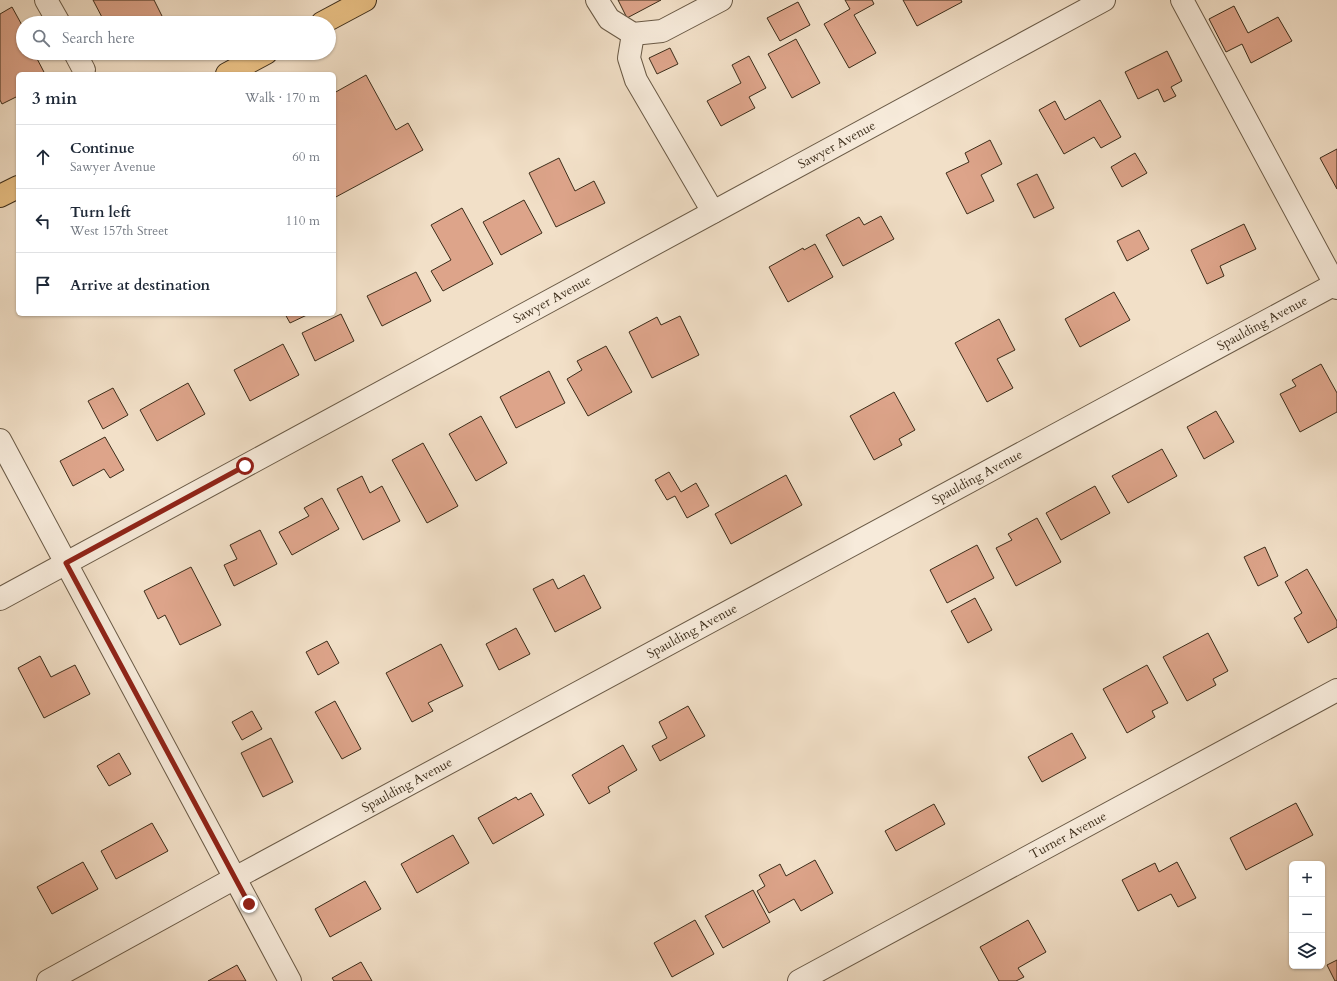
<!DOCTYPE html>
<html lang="en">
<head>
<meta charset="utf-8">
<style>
	:root { --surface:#fff; --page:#f2f2f3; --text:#1f2937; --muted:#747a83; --line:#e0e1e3 }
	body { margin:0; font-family:Cardo,serif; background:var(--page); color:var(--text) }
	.controls { position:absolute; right:12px; bottom:12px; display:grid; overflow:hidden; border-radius:6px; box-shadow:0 1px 3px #0004 }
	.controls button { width:36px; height:36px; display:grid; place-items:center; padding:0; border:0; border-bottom:1px solid var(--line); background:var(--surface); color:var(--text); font:20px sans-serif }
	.stop { position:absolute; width:12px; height:12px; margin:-9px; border:3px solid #8f2418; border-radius:50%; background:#fff }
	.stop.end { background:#8f2418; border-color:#fff; box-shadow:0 1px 4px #0008 }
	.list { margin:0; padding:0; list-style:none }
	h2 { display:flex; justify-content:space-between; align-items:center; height:52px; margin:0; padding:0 16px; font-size:17px }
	h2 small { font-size:13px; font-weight:400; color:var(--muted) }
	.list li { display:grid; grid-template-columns:26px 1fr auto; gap:12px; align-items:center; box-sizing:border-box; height:64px; padding:0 16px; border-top:1px solid var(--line) }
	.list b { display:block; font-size:15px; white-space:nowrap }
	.list p { margin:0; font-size:13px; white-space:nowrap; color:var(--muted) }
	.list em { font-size:13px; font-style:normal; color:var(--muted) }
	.icon { flex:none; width:22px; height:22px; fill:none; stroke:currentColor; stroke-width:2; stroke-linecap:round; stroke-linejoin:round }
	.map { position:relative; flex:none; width:1337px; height:981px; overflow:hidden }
	.search { position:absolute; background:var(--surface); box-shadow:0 1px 3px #0004; left:16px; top:16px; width:320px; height:44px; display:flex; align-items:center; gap:10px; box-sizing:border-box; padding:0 14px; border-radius:22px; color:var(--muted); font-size:15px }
	.panel { position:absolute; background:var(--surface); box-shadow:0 1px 3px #0004; left:16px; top:72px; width:320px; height:244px; border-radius:6px }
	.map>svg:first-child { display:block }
</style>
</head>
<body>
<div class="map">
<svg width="1337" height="981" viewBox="0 0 1337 981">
	<rect width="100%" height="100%" fill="#f2e0c8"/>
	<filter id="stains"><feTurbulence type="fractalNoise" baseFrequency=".005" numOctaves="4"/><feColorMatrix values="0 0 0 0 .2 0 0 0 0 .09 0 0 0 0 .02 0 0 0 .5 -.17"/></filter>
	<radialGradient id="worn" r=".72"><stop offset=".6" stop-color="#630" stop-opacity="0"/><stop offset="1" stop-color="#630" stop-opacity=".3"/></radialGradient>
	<path fill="#dda48a" stroke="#3c2d1a" d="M 93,0 L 154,0 L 163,18 L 153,23 L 105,23 Z
		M 618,0 L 661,0 L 627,18 Z
		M 845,0 L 872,0 L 874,4 L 854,15 L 876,53 L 849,68 L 824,24 L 850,9 Z
		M 903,0 L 961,0 L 962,2 L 917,26 Z
		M 798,2 L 810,25 L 780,41 L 767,18 Z
		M 1234,6 L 1248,33 L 1278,17 L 1292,41 L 1251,63 L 1242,44 L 1226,52 L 1209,19 Z
		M 12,7 L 23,27 L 23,53 L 34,53 L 45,74 L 18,74 L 18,96 L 2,104 L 0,100 L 0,14 Z
		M 796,39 L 820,83 L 792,98 L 768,54 Z
		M 670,48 L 678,64 L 657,74 L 649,58 Z
		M 1167,51 L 1182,81 L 1171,87 L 1176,96 L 1164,102 L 1158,89 L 1138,99 L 1125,72 Z
		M 749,56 L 766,88 L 749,97 L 755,108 L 721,126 L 707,101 L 741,83 L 732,65 Z
		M 366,75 L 396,130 L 408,123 L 423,150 L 334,198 L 334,93 Z
		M 1100,100 L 1121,137 L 1101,148 L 1094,137 L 1064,154 L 1039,110 L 1055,101 L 1065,120 Z
		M 990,140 L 1002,164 L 981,175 L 994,201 L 967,214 L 946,173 L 969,162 L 965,153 Z
		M 1337,149 L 1337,189 L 1320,158 Z
		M 1135,153 L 1147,173 L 1122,187 L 1111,167 Z
		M 559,158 L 575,191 L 594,181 L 605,203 L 556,227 L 529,173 Z
		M 1037,174 L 1054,208 L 1034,218 L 1017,184 Z
		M 524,200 L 542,233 L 501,255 L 483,222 Z
		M 462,208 L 493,264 L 443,291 L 431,271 L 451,260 L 431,225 Z
		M 881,216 L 894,239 L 843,266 L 826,235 L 859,217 L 864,225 Z
		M 1244,224 L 1256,249 L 1220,266 L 1224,276 L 1207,284 L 1191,250 Z
		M 1139,230 L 1149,249 L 1127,261 L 1117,241 Z
		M 815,244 L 833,277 L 788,302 L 769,267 L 803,248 L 804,250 Z
		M 416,272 L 431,301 L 382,326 L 367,296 Z
		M 1114,292 L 1130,320 L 1080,347 L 1065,319 Z
		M 285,314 L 309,314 L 290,323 Z
		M 341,314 L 354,341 L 315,361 L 302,333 Z
		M 680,316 L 699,355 L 652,378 L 629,332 L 657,317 L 661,325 Z
		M 999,319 L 1015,350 L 997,359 L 1013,388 L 987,402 L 955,343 Z
		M 283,344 L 299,375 L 250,401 L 234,370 Z
		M 606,346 L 632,392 L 588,416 L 567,379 L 582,370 L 577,361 Z
		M 1321,364 L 1337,393 L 1337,412 L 1300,432 L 1280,394 L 1296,386 L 1292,380 Z
		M 549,371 L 565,403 L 516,428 L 500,397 Z
		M 188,383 L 205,414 L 157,441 L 140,410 Z
		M 113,388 L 128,415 L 103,429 L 88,401 Z
		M 894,392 L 915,430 L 899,439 L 902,445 L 874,460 L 850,416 Z
		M 1216,411 L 1234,442 L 1204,459 L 1187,427 Z
		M 481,416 L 507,463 L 476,481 L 449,434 Z
		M 105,437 L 124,470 L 110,478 L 104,469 L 73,486 L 60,461 Z
		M 423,443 L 458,506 L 427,523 L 392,460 Z
		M 1162,449 L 1177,476 L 1128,503 L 1112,476 Z
		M 669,472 L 681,492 L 696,483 L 709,506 L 687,518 L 675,496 L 667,500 L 655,480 Z
		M 786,475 L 802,505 L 731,544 L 715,514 Z
		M 362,476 L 370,493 L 382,486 L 400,521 L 363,540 L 337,489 Z
		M 1095,486 L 1110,513 L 1061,540 L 1046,513 Z
		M 322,498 L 339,529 L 292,555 L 279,532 L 309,516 L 304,508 Z
		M 1037,518 L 1061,562 L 1016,586 L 996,548 L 1012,540 L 1008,534 Z
		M 260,530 L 277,564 L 234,586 L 224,565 L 237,559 L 230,545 Z
		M 977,545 L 994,578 L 947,603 L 930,570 Z
		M 1265,547 L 1278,576 L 1258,586 L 1244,557 Z
		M 191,567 L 221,625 L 180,645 L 165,615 L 158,619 L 144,591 Z
		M 1307,569 L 1337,621 L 1337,627 L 1308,643 L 1294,618 L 1302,613 L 1285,582 Z
		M 584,575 L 601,608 L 555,632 L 533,589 L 553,579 L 558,589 Z
		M 975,598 L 992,630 L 968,643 L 951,611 Z
		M 516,628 L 530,654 L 499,670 L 486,644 Z
		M 1208,633 L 1228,671 L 1213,679 L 1216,685 L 1187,701 L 1163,657 Z
		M 327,641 L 339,663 L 318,675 L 306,652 Z
		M 441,644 L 463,686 L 428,703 L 433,711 L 412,722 L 386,673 Z
		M 40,656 L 51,677 L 75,665 L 90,694 L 44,718 L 18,668 Z
		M 1147,665 L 1168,703 L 1152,711 L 1155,717 L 1127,733 L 1103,689 Z
		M 335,701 L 361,749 L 342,759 L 315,712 Z
		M 688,706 L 705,736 L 660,761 L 652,746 L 667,738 L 659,722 Z
		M 252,711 L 262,729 L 242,740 L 232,722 Z
		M 1072,733 L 1086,758 L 1042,782 L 1028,757 Z
		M 271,738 L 293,782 L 263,797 L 241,753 Z
		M 623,745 L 637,770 L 608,787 L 610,792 L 589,804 L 572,775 Z
		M 119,753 L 131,774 L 109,786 L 97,766 Z
		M 531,793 L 544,815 L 493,844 L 478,818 L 516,797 L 518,800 Z
		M 1296,803 L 1313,835 L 1246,870 L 1230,838 Z
		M 934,804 L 945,824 L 896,851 L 885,831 Z
		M 152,823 L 168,851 L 116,879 L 101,851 Z
		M 453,835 L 469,863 L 417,893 L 401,864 Z
		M 815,860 L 833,893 L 801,911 L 794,899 L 769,913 L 757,891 L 765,886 L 759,875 L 780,864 L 786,876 Z
		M 83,862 L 98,889 L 52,914 L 37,887 Z
		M 1177,862 L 1196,898 L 1178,907 L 1171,894 L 1138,911 L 1122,880 L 1155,863 L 1159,872 Z
		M 365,881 L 381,909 L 330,937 L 315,909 Z
		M 753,890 L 770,922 L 723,948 L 705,916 Z
		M 695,920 L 714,954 L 672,977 L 654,943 Z
		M 1028,920 L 1046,952 L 1018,968 L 1024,977 L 1016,981 L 999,981 L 980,947 Z
		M 1337,960 L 1337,981 L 1335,981 L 1327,965 Z
		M 361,962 L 372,981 L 334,981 L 332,978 Z
		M 237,965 L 246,981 L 208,981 Z"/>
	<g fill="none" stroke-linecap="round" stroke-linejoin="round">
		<defs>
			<g id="minor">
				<path d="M 46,0 L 59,23"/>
				<path d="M 597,0 L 609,19 L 633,34 L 662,31 L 721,0"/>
				<path d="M 1182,0 L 1337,288"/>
				<path d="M 633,34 L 629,58 L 636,80 L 713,212"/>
				<path d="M 75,53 L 84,70"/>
				<path d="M 0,440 L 290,981"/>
				<path id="s1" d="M 0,599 L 1104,0"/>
				<path id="s2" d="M 48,981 L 235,878 L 1337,283"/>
				<path id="s3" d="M 799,981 L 1337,690"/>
			</g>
			<path id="major" d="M 322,23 L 365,0
				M 227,74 L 266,53
				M 0,196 L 18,187"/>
		</defs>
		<use href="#minor" stroke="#6a5a46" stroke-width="24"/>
		<use href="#major" stroke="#3c2d1a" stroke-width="24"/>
		<use href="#minor" stroke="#f7ebdb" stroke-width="22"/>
		<use href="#major" stroke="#e9c084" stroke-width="22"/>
	</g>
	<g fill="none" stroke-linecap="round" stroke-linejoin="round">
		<path stroke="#8f2418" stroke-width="5" d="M 245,466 L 66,563 L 249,904"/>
	</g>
	<g text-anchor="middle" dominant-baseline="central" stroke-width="3" stroke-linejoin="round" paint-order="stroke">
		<g font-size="13" fill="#3c2d1a" stroke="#f7ebdb">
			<text stroke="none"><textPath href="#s1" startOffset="952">Sawyer Avenue</textPath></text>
			<text stroke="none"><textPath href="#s1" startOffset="628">Sawyer Avenue</textPath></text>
			<text stroke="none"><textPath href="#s2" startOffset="1381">Spaulding Avenue</textPath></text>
			<text stroke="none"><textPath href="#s2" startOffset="1057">Spaulding Avenue</textPath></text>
			<text stroke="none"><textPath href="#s2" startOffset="733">Spaulding Avenue</textPath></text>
			<text stroke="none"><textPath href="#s2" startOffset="409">Spaulding Avenue</textPath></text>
			<text stroke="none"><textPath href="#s3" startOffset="306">Turner Avenue</textPath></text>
		</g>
	</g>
	<rect width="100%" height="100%" filter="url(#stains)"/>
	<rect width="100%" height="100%" fill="url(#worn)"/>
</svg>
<div class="controls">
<button>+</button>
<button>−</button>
<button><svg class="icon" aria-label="layers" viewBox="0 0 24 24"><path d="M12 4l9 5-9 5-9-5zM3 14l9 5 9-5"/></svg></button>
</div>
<div class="stop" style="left:245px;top:466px"></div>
<div class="stop end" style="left:249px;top:904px"></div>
<div class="search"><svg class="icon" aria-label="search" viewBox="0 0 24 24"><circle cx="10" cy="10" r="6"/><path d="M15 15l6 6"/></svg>Search here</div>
<section class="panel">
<h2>3 min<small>Walk · 170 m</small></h2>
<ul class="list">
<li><svg class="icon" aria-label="ahead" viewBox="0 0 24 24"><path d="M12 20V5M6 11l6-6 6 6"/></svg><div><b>Continue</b><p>Sawyer Avenue</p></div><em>60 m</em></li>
<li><svg class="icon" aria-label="left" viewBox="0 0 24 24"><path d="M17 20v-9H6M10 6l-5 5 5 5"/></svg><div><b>Turn left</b><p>West 157th Street</p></div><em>110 m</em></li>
<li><svg class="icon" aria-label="arrive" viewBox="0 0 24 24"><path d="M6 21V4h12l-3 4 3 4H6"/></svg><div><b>Arrive at destination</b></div></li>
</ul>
</section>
</div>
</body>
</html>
